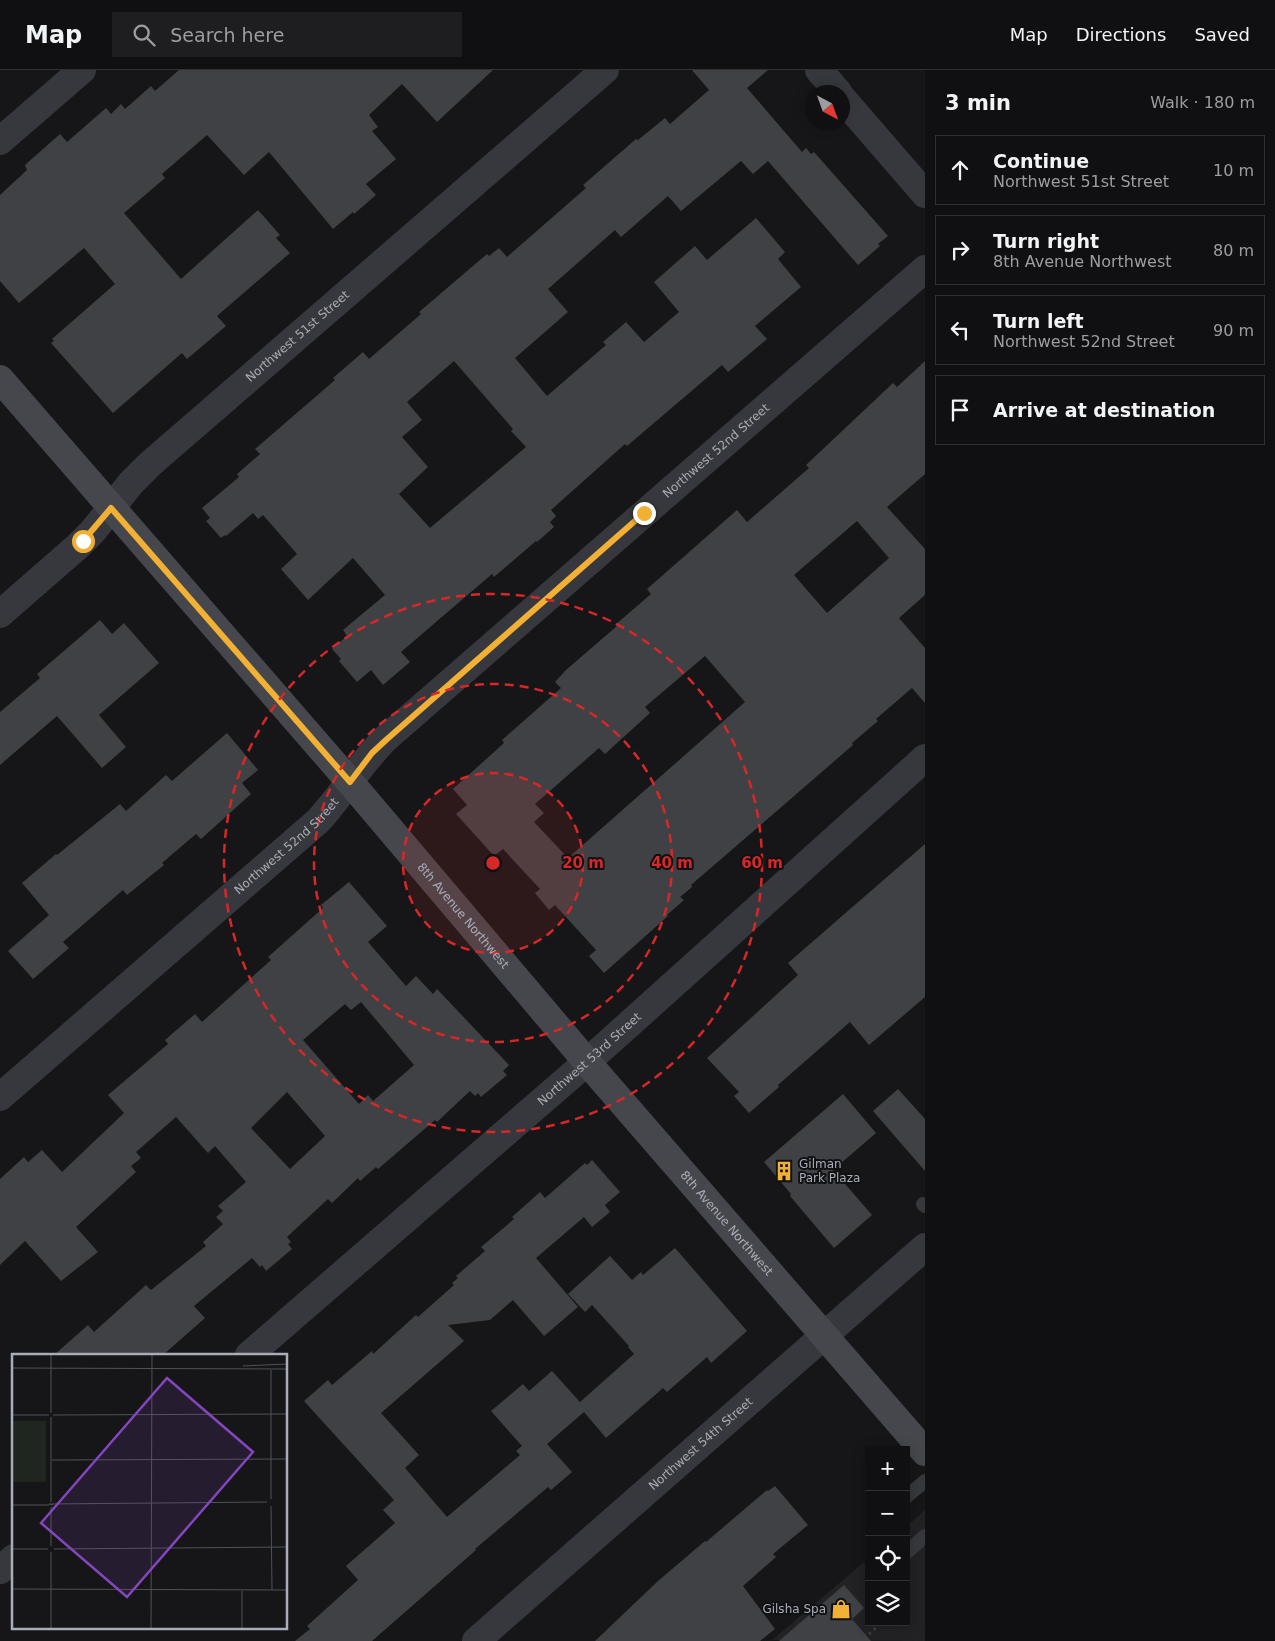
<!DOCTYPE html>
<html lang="en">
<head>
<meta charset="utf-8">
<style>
	:root { --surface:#101012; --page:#1e1e20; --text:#f1f3f6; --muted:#9c9d9f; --line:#303032 }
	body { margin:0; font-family:"DejaVu Sans",sans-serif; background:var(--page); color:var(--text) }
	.controls { position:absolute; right:15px; bottom:15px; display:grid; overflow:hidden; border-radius:0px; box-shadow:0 2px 12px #0003 }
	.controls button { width:45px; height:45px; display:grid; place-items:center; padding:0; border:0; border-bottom:1px solid var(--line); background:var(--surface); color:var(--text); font:25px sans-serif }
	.compass { position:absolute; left:805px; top:15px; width:45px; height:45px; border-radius:50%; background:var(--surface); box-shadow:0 2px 12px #0003; rotate:139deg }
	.stop { position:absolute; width:15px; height:15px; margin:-11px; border:4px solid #f2b134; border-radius:50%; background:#fff }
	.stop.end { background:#f2b134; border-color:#fff; box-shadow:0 1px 5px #0008 }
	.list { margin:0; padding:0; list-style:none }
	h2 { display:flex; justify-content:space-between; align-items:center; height:65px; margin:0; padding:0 20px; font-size:21px }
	h2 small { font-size:16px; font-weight:400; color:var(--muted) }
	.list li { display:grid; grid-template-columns:32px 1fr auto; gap:15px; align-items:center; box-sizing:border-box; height:70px; margin:0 10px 10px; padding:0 10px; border:1px solid var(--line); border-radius:0px }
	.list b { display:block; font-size:19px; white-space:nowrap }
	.list p { margin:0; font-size:16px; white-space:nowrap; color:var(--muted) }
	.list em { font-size:16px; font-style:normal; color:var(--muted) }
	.icon { flex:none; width:28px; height:28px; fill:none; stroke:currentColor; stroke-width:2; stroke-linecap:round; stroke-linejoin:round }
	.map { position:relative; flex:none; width:925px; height:1571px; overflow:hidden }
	header { display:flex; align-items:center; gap:30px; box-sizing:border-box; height:70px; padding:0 25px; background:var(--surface); border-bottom:1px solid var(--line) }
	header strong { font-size:24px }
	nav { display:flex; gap:28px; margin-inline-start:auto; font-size:18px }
	.search { width:350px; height:45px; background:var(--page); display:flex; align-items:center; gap:12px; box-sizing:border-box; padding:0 18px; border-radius:0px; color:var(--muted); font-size:19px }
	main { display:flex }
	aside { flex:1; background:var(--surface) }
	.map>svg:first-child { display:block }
</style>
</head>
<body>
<header>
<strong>Map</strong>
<div class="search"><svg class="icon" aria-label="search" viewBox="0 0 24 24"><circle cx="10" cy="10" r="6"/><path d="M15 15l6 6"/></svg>Search here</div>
<nav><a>Map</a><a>Directions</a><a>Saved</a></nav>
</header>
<main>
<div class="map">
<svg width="925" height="1571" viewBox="0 0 925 1571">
	<rect width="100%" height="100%" fill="#161618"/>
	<path fill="#222225" d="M 925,1440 L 925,1571 L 772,1570 L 869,1488 L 869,1552 L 906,1552 L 906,1457 Z"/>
	<path fill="#404145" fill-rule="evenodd" d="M 179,0 L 493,0 L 437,52 L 402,14 L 369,45 L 378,57 L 372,61 L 396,89 L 366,114 L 376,125 L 354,144 L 353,142 L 333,159 L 269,82 L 244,105 L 207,65 L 162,104 L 165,108 L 124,143 L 181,209 L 258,140 L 280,165 L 276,168 L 290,183 L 217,246 L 226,256 L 187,289 L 182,283 L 113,343 L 51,273 L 54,271 L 52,269 L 115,214 L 84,178 L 19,233 L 0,211 L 0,125 L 27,100 L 25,95 L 60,64 L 67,72 L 106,38 L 111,44 L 121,34 L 125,39 L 151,16 L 155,21 Z
		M 692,0 L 768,0 L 747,18 L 802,82 L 806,78 L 811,84 L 814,82 L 888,166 L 878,174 L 880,176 L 858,195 L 768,91 L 753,104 L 741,91 L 681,141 L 668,126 L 621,167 L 615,160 L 548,219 L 568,242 L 515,288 L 547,326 L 606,275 L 603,272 L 626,252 L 644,272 L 679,242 L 654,212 L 695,176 L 707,190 L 756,148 L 785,182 L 778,189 L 801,217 L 755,256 L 767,269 L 728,302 L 722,295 L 627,376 L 625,374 L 551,440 L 556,446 L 550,452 L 554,457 L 537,472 L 536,471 L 494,507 L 492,504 L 401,582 L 410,592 L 383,615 L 371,600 L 357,612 L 339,591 L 341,589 L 332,579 L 347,566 L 343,560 L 385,525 L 353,488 L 308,530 L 281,499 L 297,484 L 263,445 L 258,449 L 253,443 L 226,466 L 225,465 L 221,468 L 206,451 L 210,448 L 202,438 L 239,407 L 237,404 L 260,384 L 255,379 L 335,310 L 333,308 L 363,282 L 369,289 L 421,244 L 419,242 L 487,184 L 489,186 L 499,178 L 507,187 L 586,118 L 583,115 L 636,69 L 638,70 L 665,48 L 670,54 L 709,20 ZM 454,291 L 513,359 L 511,361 L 526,377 L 430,458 L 399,424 L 428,397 L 402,367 L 422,350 L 407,332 Z
		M 925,291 L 925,404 L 887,437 L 925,479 L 925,525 L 899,548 L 925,578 L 925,633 L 912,618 L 876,649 L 878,651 L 852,673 L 853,675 L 691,815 L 692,817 L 680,827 L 684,830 L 667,845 L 668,846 L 604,903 L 589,886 L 596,880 L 555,835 L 549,840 L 535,823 L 540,819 L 503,779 L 494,786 L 456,744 L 467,735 L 453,719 L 504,673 L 502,670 L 561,618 L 555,612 L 566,600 L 617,556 L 615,555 L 651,524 L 647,519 L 737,440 L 747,452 L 809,398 L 806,395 L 893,313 L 897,317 ZM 857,451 L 889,488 L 827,543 L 794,505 ZM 705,586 L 745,632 L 568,788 L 534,752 L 544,743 L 535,734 L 599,678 L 605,684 L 650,643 L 645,637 Z
		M 100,550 L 112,564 L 124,553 L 159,593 L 99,645 L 126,677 L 102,698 L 57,646 L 0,695 L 0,642 L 40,608 L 37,604 Z
		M 227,663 L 258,700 L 242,713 L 251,724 L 201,769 L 196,764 L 162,793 L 164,795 L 127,825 L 123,820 L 63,872 L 69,878 L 33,909 L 8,881 L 49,845 L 22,813 L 56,784 L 57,785 L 120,734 L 126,741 L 166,705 L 172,711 Z
		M 925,774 L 925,927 L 869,975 L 850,952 L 778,1015 L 779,1017 L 749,1043 L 734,1026 L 739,1022 L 707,988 L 798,905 L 788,893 Z
		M 349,812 L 387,856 L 368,872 L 406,916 L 416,906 L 433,924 L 437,919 L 509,995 L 503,1001 L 507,1005 L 481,1027 L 478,1023 L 475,1026 L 470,1021 L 437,1052 L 435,1050 L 378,1099 L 376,1097 L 360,1111 L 358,1108 L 332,1133 L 328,1129 L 287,1167 L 291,1172 L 288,1174 L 292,1179 L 266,1201 L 262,1195 L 260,1197 L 252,1188 L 194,1236 L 205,1248 L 163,1285 L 54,1285 L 88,1255 L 94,1262 L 146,1215 L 151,1220 L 206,1176 L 203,1172 L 223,1154 L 216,1147 L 223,1141 L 218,1136 L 246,1112 L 215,1076 L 208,1083 L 176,1047 L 136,1082 L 141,1088 L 131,1096 L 136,1102 L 76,1157 L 98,1182 L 61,1211 L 25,1171 L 0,1195 L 0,1109 L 24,1087 L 28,1092 L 42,1080 L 62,1102 L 124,1043 L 108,1025 L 168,974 L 165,970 L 195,944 L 202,952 L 271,890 L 268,887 L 323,838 L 321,835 ZM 361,932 L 414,995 L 373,1031 L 368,1025 L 359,1034 L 303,970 L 345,934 L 351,940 ZM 287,1022 L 325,1066 L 290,1099 L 251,1058 Z
		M 898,1019 L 925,1049 L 925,1101 L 873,1041 Z
		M 843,1024 L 876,1063 L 833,1100 L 872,1145 L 834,1178 L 790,1126 L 791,1124 L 764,1092 Z
		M 592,1090 L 620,1122 L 605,1135 L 610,1142 L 592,1157 L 584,1147 L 536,1188 L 578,1237 L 544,1266 L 513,1230 L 490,1250 L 448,1255 L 464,1271 L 381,1343 L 419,1385 L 405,1398 L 447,1447 L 520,1385 L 516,1381 L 522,1376 L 491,1341 L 523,1314 L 529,1321 L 552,1301 L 580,1332 L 634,1284 L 628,1277 L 629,1276 L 592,1235 L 585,1242 L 568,1224 L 610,1186 L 632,1210 L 641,1202 L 643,1205 L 675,1178 L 747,1261 L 711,1293 L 707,1287 L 667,1322 L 663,1318 L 606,1368 L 584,1342 L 547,1374 L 572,1402 L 551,1420 L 548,1417 L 475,1479 L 476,1480 L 372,1571 L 295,1571 L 310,1559 L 307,1556 L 358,1510 L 346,1496 L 395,1453 L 383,1440 L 394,1430 L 304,1331 L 328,1310 L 332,1315 L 372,1281 L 373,1284 L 416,1245 L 418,1247 L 454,1215 L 452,1213 L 458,1208 L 456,1206 L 485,1181 L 481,1177 L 514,1149 L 512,1147 L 540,1122 L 545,1128 L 585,1093 L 587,1095 Z
		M 775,1416 L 808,1455 L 773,1484 L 776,1487 L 743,1516 L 775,1559 L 760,1571 L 595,1571 L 658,1511 L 705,1471 L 706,1472 L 767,1420 L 768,1421 Z
		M 844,1515 L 864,1538 L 852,1549 L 871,1571 L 779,1571 Z"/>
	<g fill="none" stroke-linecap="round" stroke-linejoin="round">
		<path stroke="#3d3f44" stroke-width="3" stroke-dasharray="2.5 4" stroke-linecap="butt" d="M 869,1564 L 882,1552"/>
		<path stroke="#37383d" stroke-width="14" d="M 923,1134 L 925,1136
			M 906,1427 L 925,1411
			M 906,1483 L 925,1466"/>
		<g stroke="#37383d" stroke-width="28">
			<path d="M 819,0 L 838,22"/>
			<path d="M 842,28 L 925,124"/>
			<path d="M 0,71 L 82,0"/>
			<path id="s1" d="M 0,544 L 78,476 L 93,461 L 131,413 L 150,394 L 605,0"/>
			<path id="s2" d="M 0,1027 L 318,751 C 342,725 360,694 385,669 L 925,199"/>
			<path id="s3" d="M 249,1285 L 587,992 L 925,688"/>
			<path d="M 0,1500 L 14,1488"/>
			<path id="s4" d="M 476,1571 L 925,1177"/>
		</g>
		<path stroke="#45474d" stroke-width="28" id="s5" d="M 0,309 L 350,712 L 587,992 L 925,1382"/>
	</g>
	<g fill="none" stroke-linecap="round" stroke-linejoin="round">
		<path stroke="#f2b134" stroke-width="6" d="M 83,471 L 111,438 L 350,712 L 372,683 L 386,670 L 644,443"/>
	</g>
	<circle cx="493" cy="793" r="90" fill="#d62828" fill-opacity=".12"/>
	<g fill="none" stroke="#d62828" stroke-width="2.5" stroke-dasharray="9 6">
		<circle cx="493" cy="793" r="90"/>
		<circle cx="493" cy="793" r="179"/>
		<circle cx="493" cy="793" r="269"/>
	</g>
	<defs>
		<symbol id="building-bare" viewBox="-9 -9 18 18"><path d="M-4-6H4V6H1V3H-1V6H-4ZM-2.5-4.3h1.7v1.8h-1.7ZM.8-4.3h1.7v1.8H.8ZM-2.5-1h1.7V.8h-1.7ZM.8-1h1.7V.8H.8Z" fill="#f2b134" stroke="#111113" stroke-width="2.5" paint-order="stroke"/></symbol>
		<symbol id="shop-bare" viewBox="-9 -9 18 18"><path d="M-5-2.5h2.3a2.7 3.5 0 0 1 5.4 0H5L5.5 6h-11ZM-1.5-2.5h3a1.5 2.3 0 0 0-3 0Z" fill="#f2b134" stroke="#111113" stroke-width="2.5" paint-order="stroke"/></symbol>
	</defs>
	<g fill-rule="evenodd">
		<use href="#building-bare" x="770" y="1087" width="28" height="28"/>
		<use href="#shop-bare" x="827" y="1525" width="28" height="28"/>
	</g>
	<g text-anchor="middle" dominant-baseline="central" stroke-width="4" stroke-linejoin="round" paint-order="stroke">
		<g font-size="12" fill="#a8adb8" stroke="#111113">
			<text stroke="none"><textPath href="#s1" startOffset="408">Northwest 51st Street</textPath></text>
			<text stroke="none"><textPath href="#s2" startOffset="966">Northwest 52nd Street</textPath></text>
			<text stroke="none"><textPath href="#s2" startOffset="381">Northwest 52nd Street</textPath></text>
			<text stroke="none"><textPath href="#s5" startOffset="709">8th Avenue Northwest</textPath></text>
			<text stroke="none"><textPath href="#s3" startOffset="451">Northwest 53rd Street</textPath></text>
			<text stroke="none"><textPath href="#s5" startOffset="1114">8th Avenue Northwest</textPath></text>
			<text stroke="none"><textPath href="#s4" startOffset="299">Northwest 54th Street</textPath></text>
		</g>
		<g font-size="12" fill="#a8adb8" stroke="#111113" text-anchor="start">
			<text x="799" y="1094">Gilman<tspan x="799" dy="14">Park Plaza</tspan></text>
			<text x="826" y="1539" text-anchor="end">Gilsha Spa</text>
		</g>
	</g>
	<g transform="translate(12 1284)">
		<rect width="275" height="275" fill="#161618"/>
		<path d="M 0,67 L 34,67 L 34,128 L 0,128 Z" fill="#1e261f"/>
		<path fill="none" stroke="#505258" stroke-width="1" d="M 231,12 L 275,10M 0,14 L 275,15M 259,16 L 259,145M 39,59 L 39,0M 0,61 L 37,61M 41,61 L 275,60M 40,106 L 275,105M 39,148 L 39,63M 0,151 L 37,151M 41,151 L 37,150 L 255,148M 259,152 L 260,236M 39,192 L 39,153M 0,195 L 36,195M 42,195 L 275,193M 39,198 L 39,275M 0,235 L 275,236M 230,237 L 230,275M 22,275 L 73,275M 139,275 L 140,0"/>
		<path fill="#8446be" fill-opacity="0.15" stroke="#8446be" stroke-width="2.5" d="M 155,24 L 241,98 L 115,243 L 29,169 Z"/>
		<rect width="275" height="275" fill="none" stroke="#a8adb8" stroke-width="2.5"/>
	</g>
	<circle cx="493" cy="793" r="8" fill="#d62828" stroke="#111113" stroke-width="2.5"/>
	<g font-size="15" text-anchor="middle" font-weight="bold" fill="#d62828" stroke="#111113" stroke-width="4" stroke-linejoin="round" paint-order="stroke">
		<text x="583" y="798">20 m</text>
		<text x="672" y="798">40 m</text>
		<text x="762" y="798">60 m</text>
	</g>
</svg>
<div class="controls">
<button>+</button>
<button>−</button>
<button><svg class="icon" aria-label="locate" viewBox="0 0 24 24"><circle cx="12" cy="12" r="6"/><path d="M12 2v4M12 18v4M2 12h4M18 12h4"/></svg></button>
<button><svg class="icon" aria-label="layers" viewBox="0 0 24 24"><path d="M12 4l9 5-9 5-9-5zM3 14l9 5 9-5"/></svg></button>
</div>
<svg class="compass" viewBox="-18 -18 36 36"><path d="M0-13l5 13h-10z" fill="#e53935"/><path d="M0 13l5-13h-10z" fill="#9c9d9f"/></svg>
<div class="stop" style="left:83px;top:471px"></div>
<div class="stop end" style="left:644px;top:443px"></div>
</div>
<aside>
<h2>3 min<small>Walk · 180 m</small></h2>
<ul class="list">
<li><svg class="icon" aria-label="ahead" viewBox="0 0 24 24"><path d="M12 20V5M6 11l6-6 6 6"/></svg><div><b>Continue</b><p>Northwest 51st Street</p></div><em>10 m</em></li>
<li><svg class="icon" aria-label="right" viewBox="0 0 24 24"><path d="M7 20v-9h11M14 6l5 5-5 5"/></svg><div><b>Turn right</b><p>8th Avenue Northwest</p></div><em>80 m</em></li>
<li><svg class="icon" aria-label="left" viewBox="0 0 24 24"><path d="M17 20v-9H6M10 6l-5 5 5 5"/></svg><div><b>Turn left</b><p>Northwest 52nd Street</p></div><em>90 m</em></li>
<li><svg class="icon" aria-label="arrive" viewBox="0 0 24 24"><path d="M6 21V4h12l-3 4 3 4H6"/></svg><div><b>Arrive at destination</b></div></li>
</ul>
</aside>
</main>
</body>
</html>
